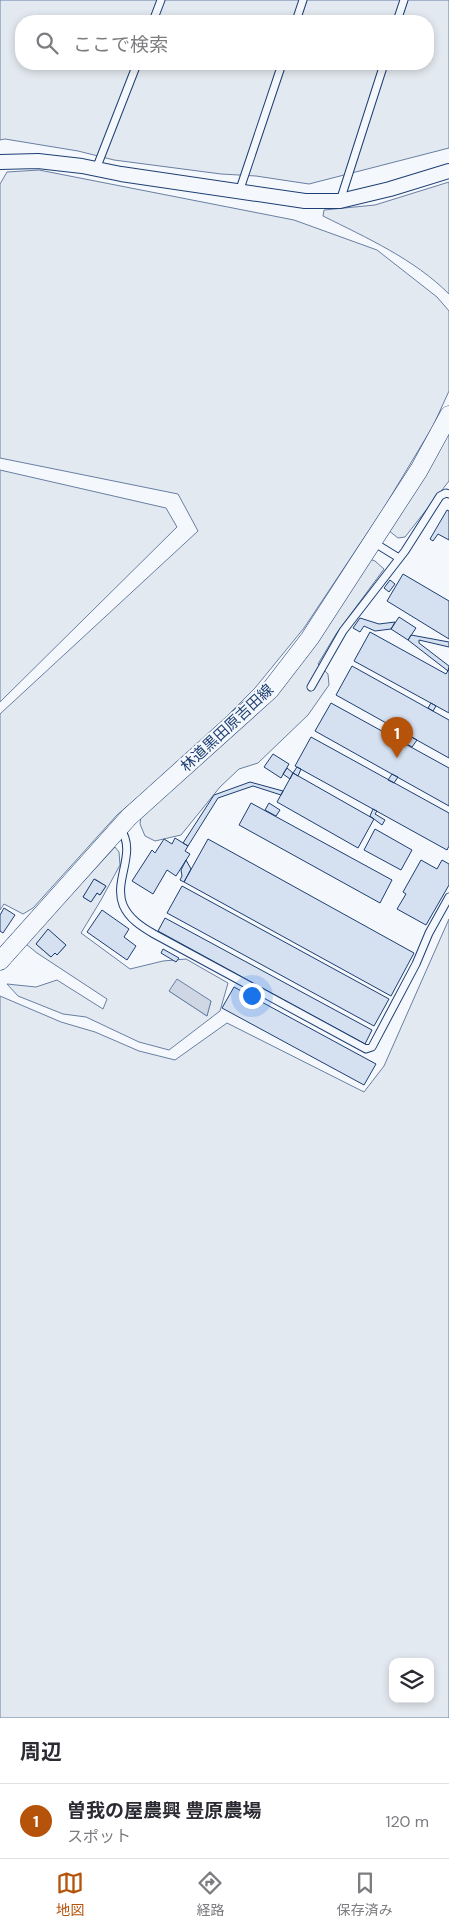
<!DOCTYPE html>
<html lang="ja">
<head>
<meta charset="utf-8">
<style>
	:root { --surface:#fff; --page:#f2f2f3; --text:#2b2b33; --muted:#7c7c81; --line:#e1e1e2; --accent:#b45309 }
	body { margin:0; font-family:"DM Sans","Noto Sans JP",sans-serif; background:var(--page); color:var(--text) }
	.controls { position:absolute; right:15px; bottom:15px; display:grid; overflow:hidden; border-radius:10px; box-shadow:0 2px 8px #0003 }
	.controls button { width:45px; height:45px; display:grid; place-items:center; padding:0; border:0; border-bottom:1px solid var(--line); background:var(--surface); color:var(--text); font:25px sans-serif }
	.you { position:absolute; left:251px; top:995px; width:18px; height:18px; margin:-12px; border:4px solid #fff; border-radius:50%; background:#1a73e8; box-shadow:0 0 0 8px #1a73e833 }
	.badge { display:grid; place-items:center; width:32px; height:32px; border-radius:50%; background:var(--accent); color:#fff; font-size:16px; font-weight:700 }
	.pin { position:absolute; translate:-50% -41px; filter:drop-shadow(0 1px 2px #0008) }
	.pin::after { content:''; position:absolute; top:26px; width:18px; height:15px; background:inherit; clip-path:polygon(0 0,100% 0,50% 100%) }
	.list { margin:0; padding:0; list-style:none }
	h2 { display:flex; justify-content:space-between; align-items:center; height:65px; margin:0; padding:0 20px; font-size:21px }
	h2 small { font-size:16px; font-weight:400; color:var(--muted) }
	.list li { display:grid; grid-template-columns:32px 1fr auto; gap:15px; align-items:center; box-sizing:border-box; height:75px; padding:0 20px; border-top:1px solid var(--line) }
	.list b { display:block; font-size:19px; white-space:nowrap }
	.list p { margin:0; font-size:16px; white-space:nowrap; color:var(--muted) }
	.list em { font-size:16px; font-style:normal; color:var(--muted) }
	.icon { flex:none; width:28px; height:28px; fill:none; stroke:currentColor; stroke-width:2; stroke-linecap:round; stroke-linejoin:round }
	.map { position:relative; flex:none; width:449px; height:1718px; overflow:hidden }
	.search { position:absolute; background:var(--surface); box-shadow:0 2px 8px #0003; left:15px; right:15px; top:15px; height:55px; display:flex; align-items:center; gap:12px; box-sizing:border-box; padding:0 18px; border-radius:20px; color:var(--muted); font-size:19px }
	.sheet { height:140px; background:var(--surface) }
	nav { display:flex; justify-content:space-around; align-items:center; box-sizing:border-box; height:70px; border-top:1px solid var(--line); background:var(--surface); font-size:14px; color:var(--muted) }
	nav a { display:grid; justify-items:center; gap:2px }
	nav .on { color:var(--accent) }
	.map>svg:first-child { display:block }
</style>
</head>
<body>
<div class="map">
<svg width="449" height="1718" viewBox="0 0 449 1718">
	<rect width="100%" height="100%" fill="#f4f7fb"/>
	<path fill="#e3e9f0" stroke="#687fa3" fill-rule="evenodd" d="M 0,0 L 449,0 L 449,148 L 309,184 L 256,176 L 221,174 L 114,160 L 78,151 L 5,139 L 0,140 ZM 21,21 L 428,21 L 428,64 L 21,64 Z
		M 39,170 L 294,220 L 377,250 L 437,297 L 449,311 L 449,391 L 433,426 L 382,511 L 304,628 L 255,688 L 192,751 L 117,815 L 33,908 L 23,914 L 4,904 L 0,910 L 0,714 L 198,531 L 178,494 L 0,458 L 0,184 L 7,172 Z
		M 449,182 L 449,294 C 414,259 367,238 323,216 L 324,210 L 375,205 Z
		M 449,430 L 449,481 L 405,537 L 398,538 L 388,530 Z
		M 0,470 L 166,508 L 177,527 L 0,702 Z
		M 367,558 L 375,561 L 384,569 L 336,634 L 318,664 L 328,674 L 329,685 L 308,715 L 258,763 L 239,769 L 220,787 L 181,835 L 155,841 L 145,836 L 140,824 L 141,816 L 270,695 Z
		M 115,847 L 119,852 L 120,865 L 101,900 L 81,933 L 130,969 L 163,961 L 186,959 L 228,983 L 220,1011 L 169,1050 L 139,1042 L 86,1017 L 63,1014 L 18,996 L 7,984 L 36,987 L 57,980 L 103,1009 L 107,999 L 37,953 L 26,944 ZM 95,879 L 106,886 L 100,895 L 97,893 L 91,902 L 83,897 ZM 48,930 L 66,945 L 57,955 L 55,953 L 51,957 L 36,944 ZM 169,991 L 211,1001 L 207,1015 L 207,1016 Z
		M 449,919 L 449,1718 L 0,1718 L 0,996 L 61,1022 L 95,1032 L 139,1051 L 175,1060 L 227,1023 L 364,1092 L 384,1066 ZM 393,1662 L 430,1662 L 430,1699 L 393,1699 Z"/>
	<path fill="#cfd7e4" stroke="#687fa3" d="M 177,979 L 211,1001 L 207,1016 L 169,991 Z"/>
	<path fill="#d5e0f0" stroke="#1d3f73" d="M 447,510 L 449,511 L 449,540 L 438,534 L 433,541 L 430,539 Z
		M 403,574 L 449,601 L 449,639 L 387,601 Z
		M 390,580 L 395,584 L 389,592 L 384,588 Z
		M 399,617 L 416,628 L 408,640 L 391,629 Z
		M 360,618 L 379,624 L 395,622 L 391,629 L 375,631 L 364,626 L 360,632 L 353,628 Z
		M 370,632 L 446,674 L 449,669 L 449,713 L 354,661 Z
		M 411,635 L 449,642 L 449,647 L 419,640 L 419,643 L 449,666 L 448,671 L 408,640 Z
		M 352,666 L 449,720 L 449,758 L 336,695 Z
		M 331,703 L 449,768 L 449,806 L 315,731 Z
		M 431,703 L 436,706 L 433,711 L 428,708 Z
		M 410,736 L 417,740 L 412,747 L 405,743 Z
		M 311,737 L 449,813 L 449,846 L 447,850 L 295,766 Z
		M 273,754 L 289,764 L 281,778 L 264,767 Z
		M 297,767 L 301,769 L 298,776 L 293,773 Z
		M 287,768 L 293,773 L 290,779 L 283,774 Z
		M 293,773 L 374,819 L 358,848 L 277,802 Z
		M 392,774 L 398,777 L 394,783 L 388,780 Z
		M 250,782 L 283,791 L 281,795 L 253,786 L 218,798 L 188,846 L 183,843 L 214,795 Z
		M 251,803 L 392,880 L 380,903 L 239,825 Z
		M 269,803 L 280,810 L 276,816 L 265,810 Z
		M 373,809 L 377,811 L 375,814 L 385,820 L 382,825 L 370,816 Z
		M 375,829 L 412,850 L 401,870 L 364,850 Z
		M 175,838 L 188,846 L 185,851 L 190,854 L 176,876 L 167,870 L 153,894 L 132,881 L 152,850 L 155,853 L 164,839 L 172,844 Z
		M 208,839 L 414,953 L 391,996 L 184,882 Z
		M 186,860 L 191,869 L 184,882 L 180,880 L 182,876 L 181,870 Z
		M 421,860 L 437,869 L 442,860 L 449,864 L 449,885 L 426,925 L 397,909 L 406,894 L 403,892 Z
		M 94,879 L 106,886 L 100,895 L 97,893 L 91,902 L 83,897 Z
		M 182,886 L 389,999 L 374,1026 L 167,913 Z
		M 4,908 L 15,915 L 3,933 L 0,931 L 0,915 Z
		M 102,910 L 129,929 L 124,937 L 136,946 L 127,960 L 87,932 Z
		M 165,918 L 372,1030 L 365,1044 L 158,931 Z
		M 48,929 L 66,945 L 57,955 L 55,953 L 51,957 L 36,944 Z
		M 163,949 L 179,958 L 176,962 L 161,953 Z
		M 234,987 L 376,1064 L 364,1085 L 222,1008 Z"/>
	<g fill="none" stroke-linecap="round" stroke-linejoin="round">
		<defs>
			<path id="service" d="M 153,21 L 161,0
				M 296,21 L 303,0
				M 397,21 L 404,0
				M 96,169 L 137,64
				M 239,192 L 282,64
				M 340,201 L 384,64
				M 373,542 L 399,558
				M 311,687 L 343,631 L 405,551 L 440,496 L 446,493 L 449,494
				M 120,828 C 138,853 113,879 123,905 C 129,919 142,927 154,934 L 366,1049 L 372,1047 L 416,964 L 429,933 L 449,897"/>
			<path id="minor" d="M 0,162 L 38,161 L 82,166 L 121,174 L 305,201 L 340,201 L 390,189 L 449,171"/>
			<path id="tertiary" d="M 0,961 L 129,817 L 270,690 L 310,638 L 419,470 L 449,415"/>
		</defs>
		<use href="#service" stroke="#1d3f73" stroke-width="9"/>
		<use href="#minor" stroke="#1d3f73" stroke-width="16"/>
		<use href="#tertiary" stroke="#1d3f73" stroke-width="19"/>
		<use href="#service" stroke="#f4f7fb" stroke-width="7"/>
		<use href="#minor" stroke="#f4f7fb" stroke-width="14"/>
		<use href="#tertiary" stroke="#f4f7fb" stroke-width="18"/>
	</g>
	<g text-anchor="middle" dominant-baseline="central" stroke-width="4" stroke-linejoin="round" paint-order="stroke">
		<g font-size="15" fill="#1d3f73" stroke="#f4f7fb">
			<text transform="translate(227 728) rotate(-43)">林道黒田原吉田線</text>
		</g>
	</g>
</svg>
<div class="controls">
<button><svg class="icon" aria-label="layers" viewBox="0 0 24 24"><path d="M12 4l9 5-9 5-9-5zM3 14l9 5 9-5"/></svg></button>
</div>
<div class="you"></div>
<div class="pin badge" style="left:397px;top:758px">1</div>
<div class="search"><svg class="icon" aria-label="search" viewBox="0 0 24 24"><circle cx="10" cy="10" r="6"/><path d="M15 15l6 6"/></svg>ここで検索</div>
</div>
<section class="sheet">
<h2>周辺<small></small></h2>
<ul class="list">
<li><span class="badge">1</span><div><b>曽我の屋農興 豊原農場</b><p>スポット</p></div><em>120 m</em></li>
</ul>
</section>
<nav>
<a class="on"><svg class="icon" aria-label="map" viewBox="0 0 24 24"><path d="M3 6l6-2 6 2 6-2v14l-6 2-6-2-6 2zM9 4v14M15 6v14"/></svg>地図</a>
<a><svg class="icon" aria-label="directions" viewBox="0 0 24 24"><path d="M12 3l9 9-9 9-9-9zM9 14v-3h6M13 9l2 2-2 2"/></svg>経路</a>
<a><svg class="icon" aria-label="saved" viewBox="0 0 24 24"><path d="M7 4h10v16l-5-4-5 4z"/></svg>保存済み</a>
</nav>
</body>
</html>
